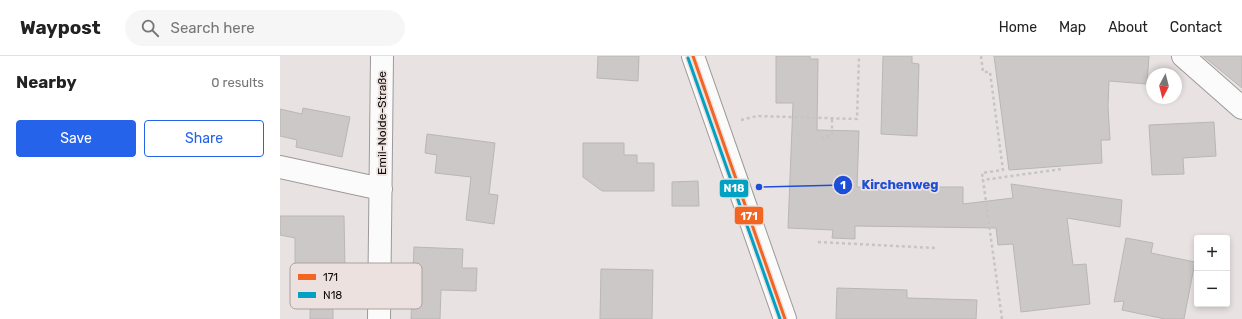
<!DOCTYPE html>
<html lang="en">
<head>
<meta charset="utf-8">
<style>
	:root { --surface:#fff; --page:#f6f6f6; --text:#222; --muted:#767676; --line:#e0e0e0; --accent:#2563eb }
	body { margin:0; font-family:Rubik,sans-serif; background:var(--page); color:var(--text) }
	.controls { position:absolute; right:12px; bottom:12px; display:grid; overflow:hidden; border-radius:4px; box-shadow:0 2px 6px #0003 }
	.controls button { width:36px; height:36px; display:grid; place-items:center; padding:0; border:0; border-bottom:1px solid var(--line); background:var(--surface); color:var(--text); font:20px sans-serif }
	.compass { position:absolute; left:866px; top:12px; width:36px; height:36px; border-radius:50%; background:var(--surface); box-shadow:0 2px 6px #0003; rotate:187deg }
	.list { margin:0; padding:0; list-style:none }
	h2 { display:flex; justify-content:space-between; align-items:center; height:52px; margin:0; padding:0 16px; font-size:17px }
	h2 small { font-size:13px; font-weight:400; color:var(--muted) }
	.actions { display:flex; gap:8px; padding:12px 16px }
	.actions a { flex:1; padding:9px 0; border:1px solid var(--accent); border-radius:4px; text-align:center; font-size:14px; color:var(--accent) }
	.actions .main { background:var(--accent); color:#fff }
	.icon { flex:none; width:22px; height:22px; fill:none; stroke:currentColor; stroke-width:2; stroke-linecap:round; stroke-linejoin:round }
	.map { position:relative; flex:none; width:962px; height:263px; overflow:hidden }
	header { display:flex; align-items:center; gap:24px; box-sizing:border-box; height:56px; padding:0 20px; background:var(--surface); border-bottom:1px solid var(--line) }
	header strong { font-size:19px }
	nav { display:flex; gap:22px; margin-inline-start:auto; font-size:14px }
	.search { width:280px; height:36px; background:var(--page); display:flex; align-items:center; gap:10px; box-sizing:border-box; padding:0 14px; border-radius:22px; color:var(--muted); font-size:15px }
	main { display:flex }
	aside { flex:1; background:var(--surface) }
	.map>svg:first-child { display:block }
</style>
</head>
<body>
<header>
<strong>Waypost</strong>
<div class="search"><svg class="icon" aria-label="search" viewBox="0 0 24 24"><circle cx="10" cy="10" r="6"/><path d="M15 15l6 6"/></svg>Search here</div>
<nav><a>Home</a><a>Map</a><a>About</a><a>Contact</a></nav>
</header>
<main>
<aside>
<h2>Nearby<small>0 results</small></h2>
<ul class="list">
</ul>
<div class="actions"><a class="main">Save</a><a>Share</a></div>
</aside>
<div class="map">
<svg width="962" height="263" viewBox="0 0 962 263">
	<rect width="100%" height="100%" fill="#e8e3e2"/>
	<path fill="#ccc8c7" stroke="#bab6b5" d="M 318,0 L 359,0 L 358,25 L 317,22 Z
		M 496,0 L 530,0 L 530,3 L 538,3 L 537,74 L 579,75 L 577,131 L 683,131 L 683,148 L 733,142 L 731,128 L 842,144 L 840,171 L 787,162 L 793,209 L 806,208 L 810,248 L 741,256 L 733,188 L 718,189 L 716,172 L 575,170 L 575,183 L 552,182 L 553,174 L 508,172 L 513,47 L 496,47 Z
		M 603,0 L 632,0 L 632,7 L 639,8 L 637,80 L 601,78 Z
		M 714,0 L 869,0 L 867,28 L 829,25 L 828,51 L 830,84 L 821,84 L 822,107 L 729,114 Z
		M 923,0 L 962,0 L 962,32 Z
		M 23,52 L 70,61 L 62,101 L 16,91 L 17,84 L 0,80 L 0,53 L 22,58 Z
		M 934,66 L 936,100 L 903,102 L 904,118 L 872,119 L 869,69 Z
		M 147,78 L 215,87 L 209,138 L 218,139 L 214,168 L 186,164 L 191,121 L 155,117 L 157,99 L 145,97 Z
		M 303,87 L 344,87 L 344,99 L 357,99 L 357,107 L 374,107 L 374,135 L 322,135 L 303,121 Z
		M 418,125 L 419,150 L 392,150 L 392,126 Z
		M 0,160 L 64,160 L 65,212 L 63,250 L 53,249 L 53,263 L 30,263 L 31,212 L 15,212 L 15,182 L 0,179 Z
		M 846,182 L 873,187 L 871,197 L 915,206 L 904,263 L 885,263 L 842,254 L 844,245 L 834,246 Z
		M 134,191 L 183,193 L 182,212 L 197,212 L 196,235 L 161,234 L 160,263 L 131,263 Z
		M 321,213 L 373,214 L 372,263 L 320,263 Z
		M 557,232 L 627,234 L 627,242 L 697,244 L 696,263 L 556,263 Z"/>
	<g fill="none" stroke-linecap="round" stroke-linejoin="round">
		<defs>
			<path id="minor" d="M 413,0 L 505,263
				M 903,0 L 962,52
				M 0,111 L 101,133
				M 99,263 L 102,0"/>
		</defs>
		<use href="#minor" stroke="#9d9998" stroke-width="24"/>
		<path stroke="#c6c5c4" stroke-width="2.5" stroke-dasharray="3 3" stroke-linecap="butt" d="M 701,0 L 703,16 L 710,16 L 723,114 L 702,117 L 703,124
			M 461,64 L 477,60 L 577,63 L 579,0
			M 541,82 L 552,79 L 552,63
			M 538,186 L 655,192
			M 722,263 L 703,124 L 782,113"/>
		<use href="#minor" stroke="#fcfbfb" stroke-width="22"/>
		<defs>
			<path id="bus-1" d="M 413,0 L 505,263"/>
			<path id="bus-2" d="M 408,2 L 500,263"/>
		</defs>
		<use href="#bus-1" stroke="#ece1de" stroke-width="6"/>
		<use href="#bus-2" stroke="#ece1de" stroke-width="6"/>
		<use href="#bus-1" stroke="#f26522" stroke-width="3"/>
		<use href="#bus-2" stroke="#01a1c4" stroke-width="3"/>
	</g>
	<g text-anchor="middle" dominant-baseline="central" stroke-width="3.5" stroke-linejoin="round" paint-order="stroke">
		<g font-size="12" fill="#0f0c0a" stroke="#ece1de">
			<text transform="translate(102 67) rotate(-90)">Emil-Nolde-Straße</text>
		</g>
	</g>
	<rect x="10" y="207" width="132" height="46" rx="6" fill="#ece1de" stroke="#aaa19e" stroke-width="1"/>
	<rect x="18" y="218" width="18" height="6" fill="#f26522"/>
	<rect x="18" y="236" width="18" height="6" fill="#01a1c4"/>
	<g font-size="11" fill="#0f0c0a">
		<text x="43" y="225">171</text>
		<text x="43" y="243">N18</text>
	</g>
	<path fill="none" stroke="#1d4ed8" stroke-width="1.5" d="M479 131L563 129"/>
	<g fill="#1d4ed8" stroke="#ece1de" stroke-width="1.5">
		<circle cx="479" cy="131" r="4"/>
		<circle cx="563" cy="129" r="10"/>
	</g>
	<g font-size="12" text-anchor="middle" font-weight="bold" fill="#fff">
		<text x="563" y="133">1</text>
	</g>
	<g font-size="13" text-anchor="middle" font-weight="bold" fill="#1d4ed8" stroke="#ece1de" stroke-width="3.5" stroke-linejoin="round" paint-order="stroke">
		<text x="620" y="133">Kirchenweg</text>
	</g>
	<g stroke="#ece1de" stroke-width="1.5">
		<rect x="439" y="123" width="30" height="19" rx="4" fill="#01a1c4"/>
		<rect x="454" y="150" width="30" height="19" rx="4" fill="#f26522"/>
	</g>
	<g font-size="11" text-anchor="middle" font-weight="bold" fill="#fff">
		<text x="454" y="136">N18</text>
		<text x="469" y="164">171</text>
	</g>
</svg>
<div class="controls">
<button>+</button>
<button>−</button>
</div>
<svg class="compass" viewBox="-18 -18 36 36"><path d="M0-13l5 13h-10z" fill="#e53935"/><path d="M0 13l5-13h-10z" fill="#767676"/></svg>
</div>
</main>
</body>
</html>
